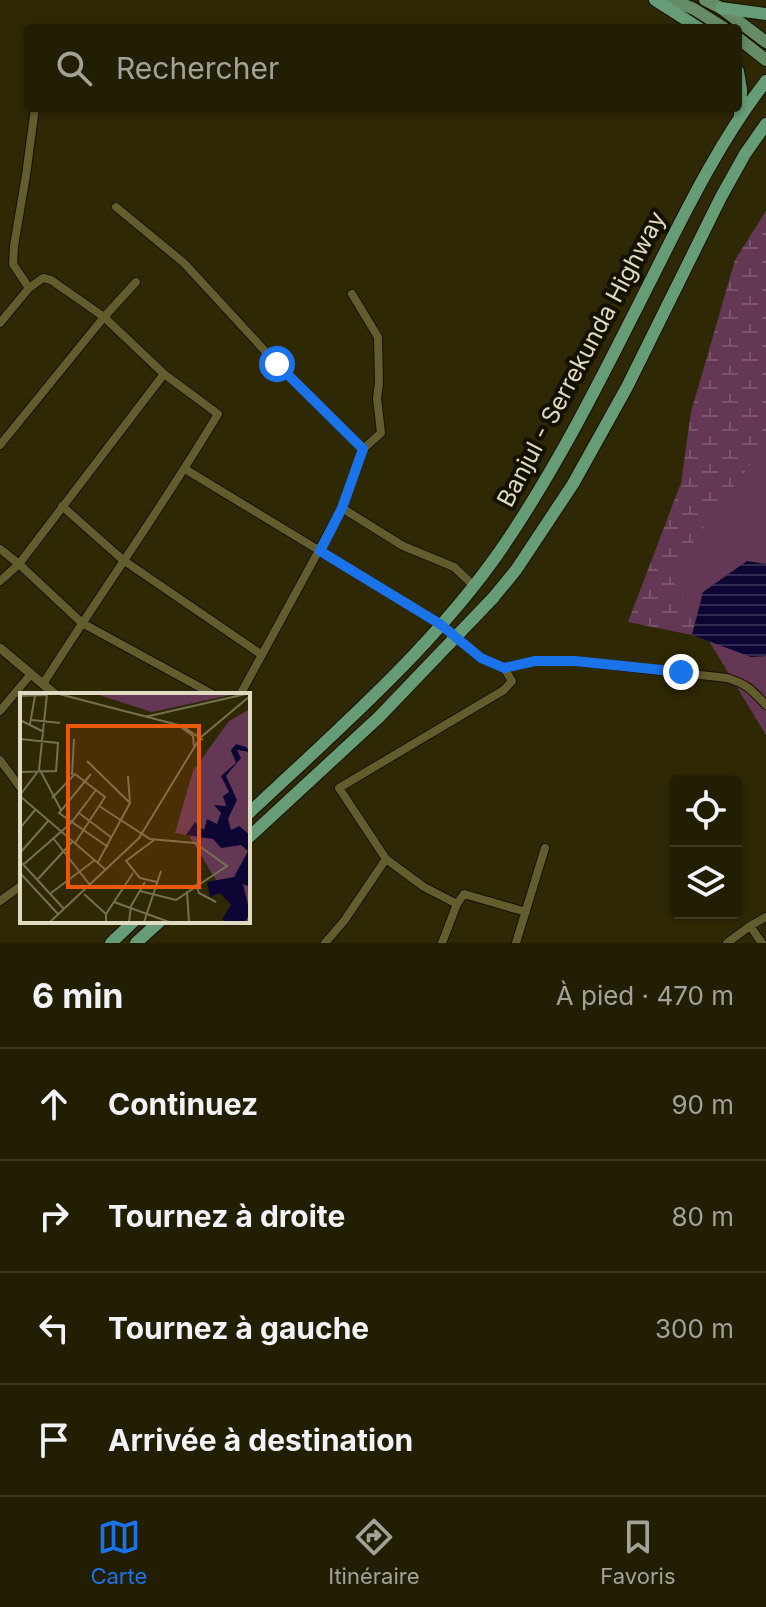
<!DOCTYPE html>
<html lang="fr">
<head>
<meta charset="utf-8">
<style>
	:root { --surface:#221e03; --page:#2a270d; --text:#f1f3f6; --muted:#a2a29a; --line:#3f3c25; --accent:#1a73e8 }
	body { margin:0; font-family:Inter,sans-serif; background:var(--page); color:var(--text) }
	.controls { position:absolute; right:24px; bottom:24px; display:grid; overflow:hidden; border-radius:8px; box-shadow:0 2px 6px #0004 }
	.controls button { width:72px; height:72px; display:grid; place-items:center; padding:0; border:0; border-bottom:2px solid var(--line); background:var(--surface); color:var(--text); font:40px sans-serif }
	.stop { position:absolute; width:24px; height:24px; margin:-18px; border:6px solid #1a73e8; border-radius:50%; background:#fff }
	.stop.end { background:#1a73e8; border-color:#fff; box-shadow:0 2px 8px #0008 }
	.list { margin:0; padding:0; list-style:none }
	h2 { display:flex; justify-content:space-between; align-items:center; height:104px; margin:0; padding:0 32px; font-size:34px }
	h2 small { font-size:26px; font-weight:400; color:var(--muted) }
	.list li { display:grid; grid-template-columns:52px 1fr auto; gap:24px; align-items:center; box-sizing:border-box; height:112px; padding:0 32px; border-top:2px solid var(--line) }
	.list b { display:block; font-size:30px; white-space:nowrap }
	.list em { font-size:26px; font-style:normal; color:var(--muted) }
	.icon { flex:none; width:44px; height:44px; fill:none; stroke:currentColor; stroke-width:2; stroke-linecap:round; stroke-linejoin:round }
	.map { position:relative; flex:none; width:766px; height:943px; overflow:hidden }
	.search { position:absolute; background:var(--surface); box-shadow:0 2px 6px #0004; left:24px; right:24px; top:24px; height:88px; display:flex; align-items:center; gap:20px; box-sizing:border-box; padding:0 28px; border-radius:8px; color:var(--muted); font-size:30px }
	.sheet { height:552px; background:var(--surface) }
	nav { display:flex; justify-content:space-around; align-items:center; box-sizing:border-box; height:112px; border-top:2px solid var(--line); background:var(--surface); font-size:22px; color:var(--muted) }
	nav a { display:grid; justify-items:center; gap:4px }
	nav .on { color:var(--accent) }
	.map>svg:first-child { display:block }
</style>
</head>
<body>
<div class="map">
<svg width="766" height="943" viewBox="0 0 766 943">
	<defs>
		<pattern id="wetland-marsh" width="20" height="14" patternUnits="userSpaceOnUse" patternTransform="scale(2)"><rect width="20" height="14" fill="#643755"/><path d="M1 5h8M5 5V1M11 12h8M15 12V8" fill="none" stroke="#7a536c"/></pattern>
		<pattern id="water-rules" width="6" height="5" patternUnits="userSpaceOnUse" patternTransform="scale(2)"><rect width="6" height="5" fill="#0d0635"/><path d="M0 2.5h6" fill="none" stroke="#302a51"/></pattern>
	</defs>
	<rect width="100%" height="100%" fill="#2e2804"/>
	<path fill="url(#wetland-marsh)" d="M 766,211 L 766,564 L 703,592 L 692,635 L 628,622 L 681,483 L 691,412 L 735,260 Z"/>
	<path fill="#643755" d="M 766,443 L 766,735 L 669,575 Z"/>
	<path fill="url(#water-rules)" d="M 747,561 L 766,564 L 766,656 L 751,657 L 692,635 L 703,592 Z"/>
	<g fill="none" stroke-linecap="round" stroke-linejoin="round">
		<defs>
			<path id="minor" d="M 116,207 L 184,263 L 277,364 L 363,449 L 342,508 L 240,695
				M 29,288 L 13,264 L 14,246 L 26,175 L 35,108
				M 352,294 L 378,337 L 379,383 L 377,398 L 381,433 L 363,449
				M 0,323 L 29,288 L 43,278 L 51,280 L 104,317 L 164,374 L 218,414 C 163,506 100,594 43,684
				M 0,445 L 104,317 L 136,282
				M 185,469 L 440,624 L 481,658 L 504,668 L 535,661 L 575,661 L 727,678 C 747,684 752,690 766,705
				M 62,506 L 123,560 L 262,655
				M 342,508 L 403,546 L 454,567 L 474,586
				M 0,549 L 19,564 L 82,623 L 214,695
				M 0,581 L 19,564 L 164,374
				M 0,711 L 31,674
				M 0,760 L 22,790
				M 0,901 L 22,885
				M 457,904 L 424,887 L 386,859 L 339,788 L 504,690 L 512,681 L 504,668
				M 750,926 L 762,943
				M 325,943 L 344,921 L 386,859
				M 442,943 L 457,904 L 464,894 L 526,912
				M 516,943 L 545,848
				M 727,943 L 750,926 L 766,917"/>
			<path id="tertiary" d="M 0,648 L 56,695"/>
			<path id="primary" d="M 672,0 L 694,9 L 724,28
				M 705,0 L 721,8 L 766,42
				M 738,38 L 766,60"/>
			<path id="trunk" d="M 655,0 L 699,28
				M 721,8 L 766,14
				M 738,71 L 741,90 L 740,115
				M 248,814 C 336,731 433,648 502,548 C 562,460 609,363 657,268 C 689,204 722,138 766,81
				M 248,838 L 379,717 L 493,598 L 516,570 L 573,484 L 627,387 L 721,197 L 745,154 L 766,124
				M 111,943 L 134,921
				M 136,943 L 160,921"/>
		</defs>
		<use href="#minor" stroke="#151100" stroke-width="10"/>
		<use href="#tertiary" stroke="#151100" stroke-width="11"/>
		<use href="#primary" stroke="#151100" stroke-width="14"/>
		<use href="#trunk" stroke="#151100" stroke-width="14"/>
		<use href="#minor" stroke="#635c2d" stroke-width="8"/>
		<use href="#tertiary" stroke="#635c2d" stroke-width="9"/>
		<use href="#primary" stroke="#658c64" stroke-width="12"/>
		<use href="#trunk" stroke="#669c76" stroke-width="12"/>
	</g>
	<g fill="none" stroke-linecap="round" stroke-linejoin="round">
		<path stroke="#1a73e8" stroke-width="10" d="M 277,364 L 363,449 L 342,508 L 320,551 L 440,624 L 481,658 L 504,668 L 535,661 L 575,661 L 681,672"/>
	</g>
	<g text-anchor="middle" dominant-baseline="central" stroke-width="8" stroke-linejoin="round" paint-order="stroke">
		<g font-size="24" fill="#dedbc2" stroke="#141101">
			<text transform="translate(581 359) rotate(-62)">Banjul - Serrekunda Highway</text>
		</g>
	</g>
	<g transform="translate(20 693)">
		<rect width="230" height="230" fill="#2e2804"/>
		<path d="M 76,1 L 215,1 L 132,19 ZM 230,16 L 230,142 L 219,133 L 211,138 L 208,126 L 217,107 L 206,83 L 221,66 L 217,51 L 211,57 L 215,72 L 201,83 L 209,99 L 204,103 L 206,113 L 194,112 L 201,120 L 197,131 L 188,126 L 184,137 L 175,129 L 166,142 L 155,140 L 173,78 L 209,28 Z" fill="#643755"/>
		<path d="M 230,39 L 230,229 L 215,229 L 214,217 L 162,131 Z" fill="#643755"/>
		<path d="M 216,51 L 226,54 L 230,59 L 217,57 L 221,65 L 206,83 L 217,107 L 208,126 L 211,137 L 219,133 L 230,142 L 230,194 L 223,191 L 230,220 L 225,229 L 206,229 L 202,226 L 211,212 L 200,200 L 190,204 L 187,189 L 214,184 L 228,158 L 221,152 L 201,155 L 193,146 L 166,142 L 175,129 L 184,137 L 187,126 L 197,131 L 201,120 L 194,112 L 206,113 L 203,103 L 209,99 L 201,83 L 216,70 L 211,57 Z" fill="#0d0635"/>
		<path fill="none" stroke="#747050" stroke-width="2" d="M 39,1 L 162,33 L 183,47M 0,3 L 27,2M 125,24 L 226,1M 0,27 L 22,38M 12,27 L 40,30M 10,31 L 15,3M 158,32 L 173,43 L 174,53M 0,46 L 38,50 L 36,78 L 0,79M 67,68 L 110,110 L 78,169M 20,77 L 41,117M 71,81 L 39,120 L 88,154M 52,82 L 54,46M 108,83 L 110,110M 0,102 L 19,77 L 27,1M 0,103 L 86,177M 32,105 L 55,81 L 85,104 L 55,150M 79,113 L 130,146 L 175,150 L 207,173 L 156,207 L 120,198M 59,120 L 92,145M 0,135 L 16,116M 33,145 L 70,192M 134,147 L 106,168 L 120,185 L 137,189M 0,160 L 29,127M 0,168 L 44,216M 4,171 L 51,130 L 76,97M 0,180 L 38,221M 18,186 L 53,148M 176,191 L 179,200 L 196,209M 167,198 L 169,229M 31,200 L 75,167M 64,201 L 86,221 L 86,229M 94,209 L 149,229M 86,221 L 113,180M 30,229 L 119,145 L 180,45 L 230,3M 109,229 L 111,213 L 125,189M 124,229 L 141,178"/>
		<path fill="#e8590c" fill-opacity="0.15" stroke="#e8590c" stroke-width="4" d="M 48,33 L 179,33 L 179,194 L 48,194 Z"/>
		<rect width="230" height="230" fill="none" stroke="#dedbc2" stroke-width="4"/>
	</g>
</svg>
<div class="controls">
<button><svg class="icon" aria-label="locate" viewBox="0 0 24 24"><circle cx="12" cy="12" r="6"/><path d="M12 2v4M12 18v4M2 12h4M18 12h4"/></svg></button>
<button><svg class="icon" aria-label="layers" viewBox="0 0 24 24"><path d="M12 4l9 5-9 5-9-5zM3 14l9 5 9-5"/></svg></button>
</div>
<div class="stop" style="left:277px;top:364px"></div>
<div class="stop end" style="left:681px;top:672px"></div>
<div class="search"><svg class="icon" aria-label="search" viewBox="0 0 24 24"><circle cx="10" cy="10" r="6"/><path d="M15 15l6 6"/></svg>Rechercher</div>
</div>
<section class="sheet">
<h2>6 min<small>À pied · 470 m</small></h2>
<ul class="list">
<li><svg class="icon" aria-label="ahead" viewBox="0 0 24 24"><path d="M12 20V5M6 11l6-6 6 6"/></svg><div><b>Continuez</b></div><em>90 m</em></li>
<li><svg class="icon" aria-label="right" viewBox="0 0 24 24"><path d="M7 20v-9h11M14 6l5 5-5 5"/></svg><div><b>Tournez à droite</b></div><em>80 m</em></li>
<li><svg class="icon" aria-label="left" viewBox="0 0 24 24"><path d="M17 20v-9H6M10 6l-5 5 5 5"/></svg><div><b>Tournez à gauche</b></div><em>300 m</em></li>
<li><svg class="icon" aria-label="arrive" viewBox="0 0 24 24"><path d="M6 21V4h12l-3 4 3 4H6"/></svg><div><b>Arrivée à destination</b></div></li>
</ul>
</section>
<nav>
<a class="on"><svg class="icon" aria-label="map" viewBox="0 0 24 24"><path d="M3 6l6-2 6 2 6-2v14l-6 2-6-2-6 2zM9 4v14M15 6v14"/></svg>Carte</a>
<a><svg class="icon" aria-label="directions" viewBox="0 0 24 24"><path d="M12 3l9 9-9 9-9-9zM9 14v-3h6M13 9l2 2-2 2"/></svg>Itinéraire</a>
<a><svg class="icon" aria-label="saved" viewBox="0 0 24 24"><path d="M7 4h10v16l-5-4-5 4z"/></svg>Favoris</a>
</nav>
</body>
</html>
